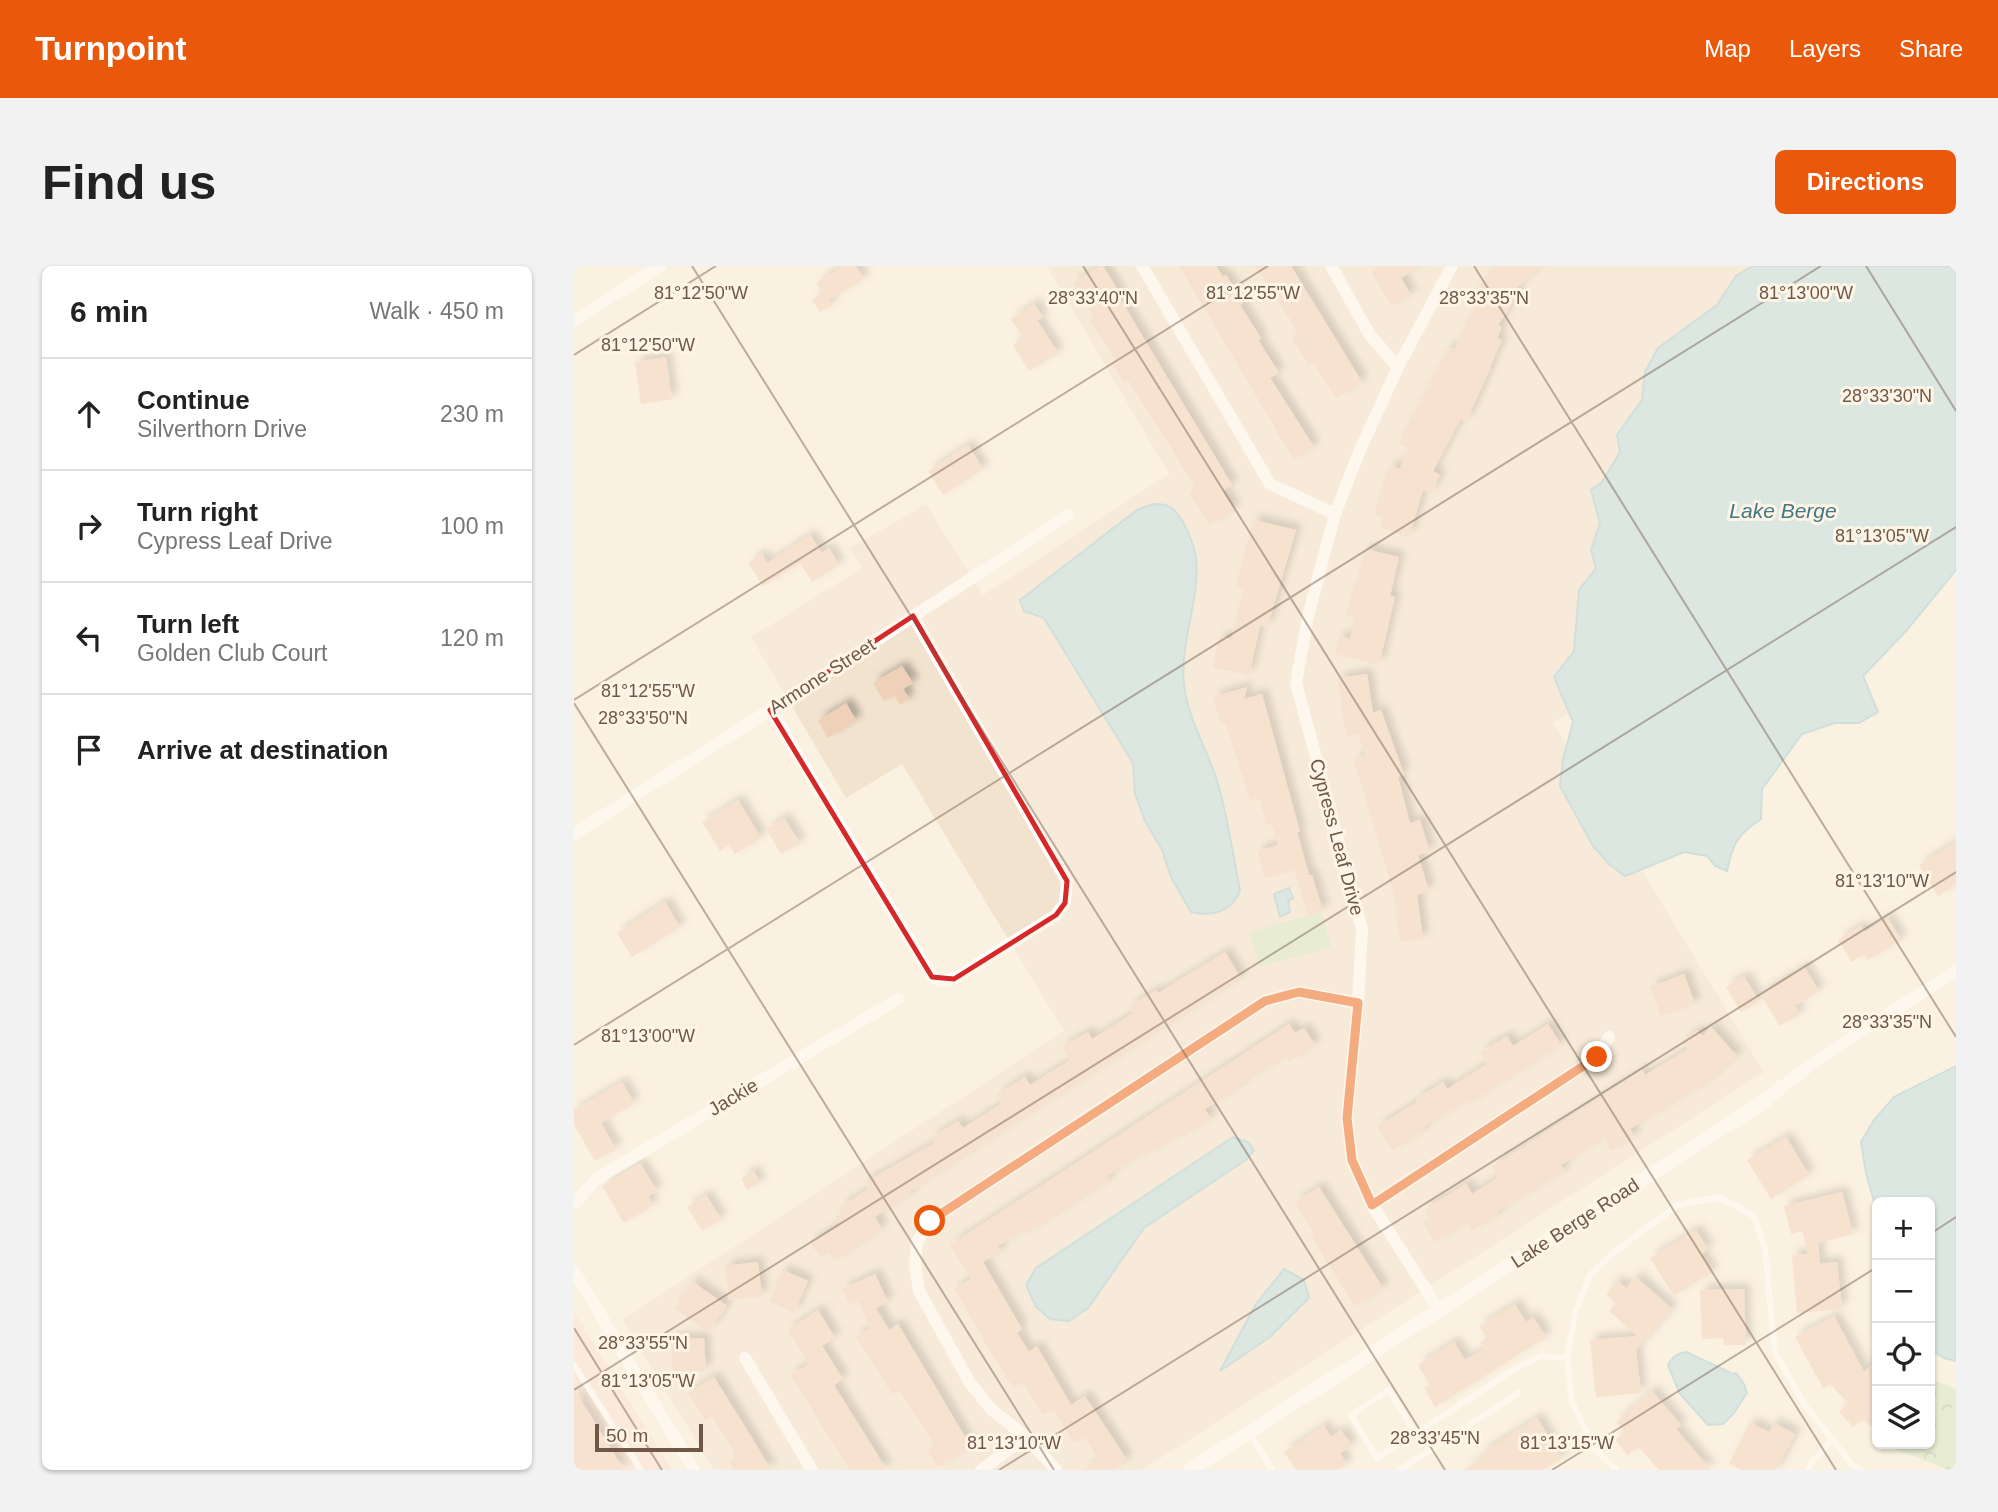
<!DOCTYPE html>
<html lang="en">
<head>
<meta charset="utf-8">
<style>
	:root { --surface:#fff; --page:#f2f2f2; --text:#222; --muted:#767676; --line:#e0e0e0; --accent:#ea580c }
	body { margin:0; font-family:Arial,sans-serif; background:var(--page); color:var(--text) }
	.controls { position:absolute; right:21px; bottom:21px; display:grid; overflow:hidden; border-radius:10px; box-shadow:0 2px 5px #0004 }
	.controls button { width:63px; height:63px; display:grid; place-items:center; padding:0; border:0; border-bottom:2px solid var(--line); background:var(--surface); color:var(--text); font:35px sans-serif }
	.scale { position:absolute; left:21px; bottom:18px; width:108px; box-sizing:border-box; padding-left:7px; border:4px solid #705849; border-top:0; font-size:19px; line-height:24px; white-space:nowrap; color:#705849; -webkit-text-stroke:5px #fef5e6; paint-order:stroke }
	.stop { position:absolute; width:21px; height:21px; margin:-16px; border:5px solid #ea580c; border-radius:50%; background:#fff }
	.stop.end { background:#ea580c; border-color:#fff; box-shadow:0 2px 7px #0008 }
	.list { margin:0; padding:0; list-style:none }
	h2 { display:flex; justify-content:space-between; align-items:center; height:91px; margin:0; padding:0 28px; font-size:30px }
	h2 small { font-size:23px; font-weight:400; color:var(--muted) }
	.list li { display:grid; grid-template-columns:46px 1fr auto; gap:21px; align-items:center; box-sizing:border-box; height:112px; padding:0 28px; border-top:2px solid var(--line) }
	.list b { display:block; font-size:26px; white-space:nowrap }
	.list p { margin:0; font-size:23px; white-space:nowrap; color:var(--muted) }
	.list em { font-size:23px; font-style:normal; color:var(--muted) }
	.icon { flex:none; width:38px; height:38px; fill:none; stroke:currentColor; stroke-width:2; stroke-linecap:round; stroke-linejoin:round }
	.map { position:relative; flex:none; width:1382px; height:1204px; overflow:hidden; border-radius:10px }
	header { display:flex; align-items:center; gap:42px; box-sizing:border-box; height:98px; padding:0 35px; background:var(--accent); color:#fff }
	header strong { font-size:33px }
	nav { display:flex; gap:38px; margin-inline-start:auto; font-size:24px }
	.intro { display:flex; align-items:center; justify-content:space-between; box-sizing:border-box; height:168px; padding:0 42px }
	h1 { margin:0; font-size:49px }
	.button { padding:18px 32px; border-radius:10px; background:var(--accent); color:#fff; font-size:24px; font-weight:700 }
	main { display:flex; gap:42px; padding:0 42px }
	aside { flex:1; background:var(--surface); border-radius:10px; box-shadow:0 2px 5px #0004 }
	.map>svg:first-child { display:block }
</style>
</head>
<body>
<header>
<strong>Turnpoint</strong>
<nav><a>Map</a><a>Layers</a><a>Share</a></nav>
</header>
<div class="intro"><h1>Find us</h1><a class="button">Directions</a></div>
<main>
<aside>
<h2>6 min<small>Walk · 450 m</small></h2>
<ul class="list">
<li><svg class="icon" aria-label="ahead" viewBox="0 0 24 24"><path d="M12 20V5M6 11l6-6 6 6"/></svg><div><b>Continue</b><p>Silverthorn Drive</p></div><em>230 m</em></li>
<li><svg class="icon" aria-label="right" viewBox="0 0 24 24"><path d="M7 20v-9h11M14 6l5 5-5 5"/></svg><div><b>Turn right</b><p>Cypress Leaf Drive</p></div><em>100 m</em></li>
<li><svg class="icon" aria-label="left" viewBox="0 0 24 24"><path d="M17 20v-9H6M10 6l-5 5 5 5"/></svg><div><b>Turn left</b><p>Golden Club Court</p></div><em>120 m</em></li>
<li><svg class="icon" aria-label="arrive" viewBox="0 0 24 24"><path d="M6 21V4h12l-3 4 3 4H6"/></svg><div><b>Arrive at destination</b></div></li>
</ul>
</aside>
<div class="map">
<svg width="1382" height="1204" viewBox="0 0 1382 1204">
	<defs>
		<pattern id="forest-crowns" width="20" height="18" patternUnits="userSpaceOnUse" patternTransform="scale(1.75)"><rect width="20" height="18" fill="#cfe7c0"/><path d="M2 6a3 3 0 1 1 6 0M12 15a3 3 0 1 1 6 0" fill="none" stroke="#acbe9e"/></pattern>
		<filter id="shadow"><feDropShadow dx="6" dy="-6" stdDeviation="3.5" flood-color="#0004"/></filter>
	</defs>
	<rect width="100%" height="100%" fill="#fbf1e0"/>
	<path fill="#f2e3cf" d="M 473,0 L 1382,0 L 1382,197 L 979,457 L 1190,806 L 568,1204 L 140,1204 L 48,1054 L 490,765 L 328,498 L 272,532 L 177,371 L 288,302 L 276,282 L 352,238 L 409,329 L 595,208 Z"/>
	<path fill="#fbe1d4" d="M 0,1046 L 98,1204 L 0,1204 Z"/>
	<path fill="url(#forest-crowns)" d="M 1356,1113 L 1382,1123 L 1382,1204 L 1376,1204 L 1318,1182 L 1319,1178 L 1356,1178 Z"/>
	<path fill="#cfe7c0" d="M 747,646 L 757,681 L 685,701 L 676,666 Z
		M 1380,1136 L 1382,1137 L 1382,1191 L 1362,1184 Z"/>
	<path fill="#b6dce3" stroke="#9dcbd5" stroke-width="2" d="M 1179,0 L 1382,0 L 1382,304 L 1333,364 L 1289,410 L 1304,446 L 1285,457 L 1261,457 L 1228,468 L 1188,523 L 1187,553 C 1163,569 1159,577 1153,605 L 1141,600 L 1133,590 L 1110,586 L 1051,610 L 1035,598 L 1019,580 L 986,520 L 989,493 L 999,456 L 980,411 L 1000,385 L 1005,324 L 1022,302 L 1017,284 L 1026,257 L 1017,224 L 1028,216 L 1046,186 L 1043,169 L 1068,134 L 1071,106 L 1084,82 L 1143,39 L 1162,10 Z
		M 579,238 C 586,238 594,238 599,243 C 609,252 618,274 621,286 C 629,327 605,375 610,419 C 614,453 633,483 643,515 C 654,551 659,589 666,625 C 658,646 637,651 617,646 L 597,611 L 588,584 L 571,555 L 561,528 L 559,497 L 470,352 L 450,345 L 446,334 L 563,244 Z
		M 715,622 L 719,632 L 714,635 L 716,646 L 706,651 L 700,628 Z
		M 1382,800 L 1382,1095 L 1370,1092 L 1356,1083 L 1356,936 L 1303,936 L 1303,946 L 1292,907 L 1287,876 L 1300,854 L 1320,831 Z
		M 659,871 L 674,876 L 680,884 L 673,893 L 570,962 L 514,1042 L 495,1055 L 476,1053 L 462,1041 L 452,1019 L 462,1002 Z
		M 710,1003 L 730,1014 L 735,1032 L 696,1071 L 646,1105 L 682,1038 Z
		M 1112,1086 L 1159,1108 L 1162,1107 L 1170,1118 L 1173,1127 L 1159,1148 L 1149,1158 L 1134,1159 L 1106,1128 L 1094,1099 C 1098,1091 1102,1088 1112,1086 Z"/>
	<path fill="#efd0b9" filter="url(#shadow)" d="M 269,0 L 282,0 L 290,13 L 255,34 L 258,39 L 246,46 L 238,34 L 249,27 L 242,17 Z
		M 526,0 L 529,0 L 545,26 L 543,27 L 563,61 L 658,219 L 649,225 L 661,244 L 635,259 L 615,227 L 622,222 L 554,114 L 550,117 L 538,97 L 543,95 L 515,54 L 520,51 L 499,17 Z
		M 605,0 L 642,0 L 649,11 L 652,9 L 669,37 L 666,39 L 687,72 L 684,74 L 705,107 L 696,112 L 740,181 L 720,194 Z
		M 681,0 L 717,0 L 788,116 L 762,132 L 739,96 L 735,99 L 718,72 L 725,67 Z
		M 806,0 L 846,0 L 827,12 L 837,29 L 818,40 L 797,6 Z
		M 921,0 L 967,0 L 941,24 L 945,27 L 924,59 L 928,61 L 923,72 L 928,74 L 916,101 L 917,101 L 892,156 L 887,153 L 859,205 L 866,209 L 857,228 L 849,224 L 835,271 L 806,262 L 809,251 L 800,248 L 810,215 L 818,199 L 825,203 L 836,183 L 825,177 L 875,81 L 880,83 L 903,36 L 899,33 Z
		M 460,38 L 469,51 L 463,54 L 484,87 L 455,105 L 439,79 L 449,72 L 437,53 Z
		M 92,91 L 98,133 L 67,138 L 61,96 Z
		M 394,179 L 409,203 L 369,229 L 354,205 Z
		M 680,254 L 722,264 L 693,362 L 686,360 L 675,409 L 639,402 L 646,370 L 657,373 L 670,323 L 662,321 Z
		M 236,269 L 248,287 L 255,282 L 265,299 L 238,316 L 226,297 L 189,320 L 174,297 L 188,288 L 193,297 Z
		M 791,283 L 825,291 L 816,330 L 821,331 L 805,399 L 761,388 L 765,370 L 776,373 L 781,352 L 772,350 L 780,320 L 782,321 Z
		M 328,400 L 339,417 L 329,423 L 335,433 L 326,439 L 320,429 L 310,435 L 299,417 Z
		M 793,408 L 799,447 L 807,444 L 830,509 L 824,511 L 836,557 L 846,554 L 856,586 L 844,589 L 855,625 L 843,629 L 849,673 L 826,676 L 821,643 L 824,643 L 780,493 L 791,489 L 784,467 L 774,471 L 770,458 L 764,412 Z
		M 673,421 L 670,433 L 688,428 L 726,566 L 723,566 L 735,609 L 738,609 L 749,645 L 734,649 L 720,604 L 691,612 L 683,585 L 704,579 L 698,558 L 693,559 L 685,532 L 676,534 L 651,457 L 647,458 L 639,431 Z
		M 272,437 L 282,454 L 254,472 L 244,455 Z
		M 164,534 L 187,572 L 161,588 L 155,579 L 146,585 L 128,556 Z
		M 210,552 L 226,577 L 207,588 L 192,563 Z
		M 1382,576 L 1382,619 L 1364,630 L 1345,599 Z
		M 91,636 L 106,661 L 58,691 L 43,667 Z
		M 1314,652 L 1327,674 L 1294,694 L 1290,688 L 1278,696 L 1264,674 L 1287,660 L 1291,666 Z
		M 651,686 L 667,712 L 335,926 L 337,929 L 301,951 L 308,963 L 274,986 L 260,995 L 255,986 L 246,992 L 236,976 L 266,958 L 262,951 L 270,946 L 266,941 L 294,923 L 290,917 L 360,877 L 357,872 L 384,855 L 389,862 L 428,837 L 423,828 L 451,811 L 456,819 L 496,794 L 488,781 L 514,766 L 518,773 L 559,747 L 555,741 L 582,724 L 584,727 Z
		M 1230,701 L 1245,725 L 1221,740 L 1226,748 L 1206,760 L 1186,728 Z
		M 1110,708 L 1121,738 L 1087,750 L 1076,721 Z
		M 1170,710 L 1185,735 L 1167,746 L 1152,721 Z
		M 715,758 L 721,767 L 730,762 L 741,779 L 715,796 L 711,790 L 663,820 L 665,822 L 631,843 L 637,853 L 610,870 L 608,867 L 575,888 L 574,885 L 533,910 L 536,914 L 469,957 L 452,968 L 450,964 L 424,980 L 427,985 L 409,996 L 448,1063 L 443,1067 L 455,1086 L 463,1080 L 497,1139 L 511,1130 L 553,1194 L 538,1204 L 509,1204 L 525,1194 L 511,1171 L 500,1177 L 479,1143 L 469,1149 L 449,1116 L 439,1122 L 421,1093 L 380,1023 L 397,1013 L 376,979 Z
		M 974,758 L 987,779 L 892,839 L 890,836 L 850,861 L 851,864 L 818,885 L 803,861 L 844,835 L 842,833 L 869,816 L 873,823 L 913,798 L 906,786 L 933,770 L 939,780 Z
		M 1137,761 L 1163,790 L 1132,817 L 1056,863 L 1061,870 L 1037,885 L 1029,872 L 987,899 L 991,905 L 923,946 L 925,948 L 898,965 L 893,956 L 861,976 L 849,956 L 856,952 L 851,943 L 892,918 L 898,928 L 917,916 L 924,911 L 918,901 L 1068,804 L 1071,809 L 1114,783 L 1108,777 L 1123,764 L 1128,770 Z
		M 48,816 L 60,837 L 27,857 L 42,883 L 21,895 L 0,859 L 0,844 Z
		M 1212,871 L 1235,909 L 1197,933 L 1173,894 Z
		M 66,897 L 83,925 L 74,930 L 79,939 L 50,957 L 28,920 Z
		M 180,905 L 186,917 L 173,924 L 167,912 Z
		M 745,921 L 809,1022 L 781,1040 L 738,972 L 741,969 L 721,936 Z
		M 1268,926 L 1279,968 L 1244,977 L 1246,998 L 1263,996 L 1268,1043 L 1223,1047 L 1218,989 L 1234,988 L 1228,965 L 1217,968 L 1210,940 Z
		M 132,929 L 147,953 L 128,965 L 113,941 Z
		M 1122,964 L 1134,983 L 1127,988 L 1138,1006 L 1100,1030 L 1076,992 Z
		M 184,996 L 188,1030 L 155,1034 L 151,1000 Z
		M 209,1004 L 234,1015 L 220,1047 L 195,1035 Z
		M 301,1008 L 314,1036 L 302,1042 L 315,1064 L 324,1058 L 397,1181 L 364,1201 L 353,1184 L 361,1179 L 325,1124 L 318,1128 L 282,1071 L 296,1062 L 284,1035 L 276,1039 L 268,1023 Z
		M 1062,1011 L 1098,1043 L 1062,1084 L 1067,1127 L 1022,1131 L 1016,1074 L 1063,1070 L 1035,1045 L 1042,1037 L 1032,1028 L 1043,1015 L 1052,1022 Z
		M 119,1016 L 153,1040 L 134,1066 L 101,1042 Z
		M 1170,1023 L 1172,1079 L 1150,1079 L 1149,1072 L 1128,1073 L 1126,1024 Z
		M 941,1038 L 952,1056 L 959,1051 L 972,1071 L 861,1141 L 850,1122 L 856,1119 L 844,1099 L 880,1076 L 891,1094 L 910,1083 L 906,1077 L 913,1072 L 905,1060 Z
		M 244,1044 L 261,1072 L 248,1080 L 269,1113 L 260,1119 L 313,1204 L 276,1204 L 216,1109 L 235,1098 L 214,1064 Z
		M 1260,1050 L 1290,1106 L 1303,1093 L 1303,1154 L 1296,1160 L 1289,1152 L 1279,1161 L 1265,1146 L 1274,1137 L 1256,1118 L 1249,1122 L 1221,1071 Z
		M 130,1072 L 132,1105 L 99,1107 L 97,1073 Z
		M 140,1111 L 178,1172 L 197,1204 L 160,1204 L 155,1196 L 163,1191 L 138,1150 L 131,1154 L 114,1127 Z
		M 0,1123 L 50,1204 L 0,1204 Z
		M 1078,1125 L 1107,1159 L 1102,1163 L 1137,1204 L 1085,1204 L 1064,1180 L 1054,1189 L 1041,1174 L 1051,1166 L 1042,1156 Z
		M 963,1152 L 988,1192 L 969,1204 L 890,1204 L 910,1191 L 907,1187 Z
		M 1176,1157 L 1195,1166 L 1200,1157 L 1221,1168 L 1202,1204 L 1167,1204 L 1155,1198 Z
		M 750,1160 L 757,1171 L 767,1164 L 778,1180 L 766,1187 L 773,1198 L 763,1204 L 722,1204 L 710,1186 Z"/>
	<g fill="none" stroke-linecap="round" stroke-linejoin="round">
		<path stroke="#fff" stroke-width="6" d="M 0,1099 L 67,1204
			M 676,1167 L 698,1204
			M 841,1168 L 803,1192 L 777,1149 L 815,1124 L 841,1168 L 939,1104 L 967,1090 L 993,1092
			M 826,1204 L 944,1127
			M 1042,1204 L 1021,1183 L 998,1136 L 993,1092 L 1001,1048 L 1016,1009 L 1044,983 L 1104,939 L 1145,931 L 1180,950 L 1191,984 L 1201,1086 L 1230,1138 L 1278,1198 L 1286,1204
			M 1234,1204 L 1237,1197 L 1259,1173"/>
		<path stroke="#fff" stroke-width="12" d="M 568,0 L 696,218 L 761,248
			M 757,0 L 796,69 L 824,101
			M 0,55 L 86,0
			M 196,444 L 358,711 L 368,715 L 380,713 L 482,649 L 491,637 L 493,615 L 339,350
			M 0,568 L 196,444 L 494,249
			M 1209,820 L 1249,790 L 1382,705
			M 0,937 L 24,912 L 324,733
			M 798,939 L 1023,791 L 1035,771
			M 0,1005 L 120,1204
			M 865,1044 L 798,939 L 778,894 L 773,852 L 784,737 L 788,663 L 722,417 L 734,350 L 761,248 L 786,184 L 824,101 L 878,0
			M 171,1092 L 238,1204
			M 407,1204 L 452,1171
			M 482,1204 L 452,1171 L 417,1143 L 396,1117 L 345,1025 L 341,998 L 343,976 L 356,955 L 691,735 L 725,726 L 784,737"/>
		<path stroke="#fff" stroke-width="14" d="M 616,1204 L 1188,837 L 1209,820"/>
	</g>
	<g fill="none" stroke-linecap="round" stroke-linejoin="round">
		<path stroke="#ea580c" stroke-width="9" d="M 356,955 L 691,735 L 725,726 L 784,737 L 773,852 L 778,894 L 798,939 L 1023,791"/>
	</g>
	<path d="M0 0H1382V1204H0ZM 339,350 L 493,615 L 491,637 L 482,649 L 380,713 L 358,711 L 196,444 Z" fill="#fbf1e0" fill-opacity=".55" fill-rule="evenodd"/>
	<path fill="none" stroke="#d62828" stroke-width="5" stroke-linejoin="round" d="M 339,350 L 493,615 L 491,637 L 482,649 L 380,713 L 358,711 L 196,444 Z"/>
	<path fill="none" stroke="#705849" stroke-width="2" stroke-opacity="0.45" d="M 118,0 L 871,1204M 509,0 L 1262,1204M 900,0 L 1382,771M 1292,0 L 1382,145M 0,89 L 142,0M 0,434 L 694,0M 0,437 L 480,1204M 0,779 L 1247,0M 1356,968 L 1382,951M 0,1062 L 88,1204M 0,1124 L 1382,261M 425,1204 L 1382,606M 978,1204 L 1303,1001"/>
	<g text-anchor="middle" dominant-baseline="central" stroke-width="6" stroke-linejoin="round" paint-order="stroke">
		<g font-size="19" fill="#705849" stroke="#fef5e6">
			<text transform="translate(248 410) rotate(-33)">Armone Street</text>
			<text transform="translate(763 571) rotate(75)">Cypress Leaf Drive</text>
			<text transform="translate(159 831) rotate(-31)">Jackie</text>
			<text transform="translate(1001 957) rotate(-33)">Lake Berge Road</text>
		</g>
		<g font-size="21" font-style="italic" fill="#437884" stroke="#fef5e6">
			<text x="1209" y="244">Lake Berge</text>
		</g>
	</g>
	<g font-size="18" text-anchor="middle" fill="#705849" stroke="#fef5e6" stroke-width="6" stroke-linejoin="round" paint-order="stroke">
		<text x="127" y="33">81°12'50"W</text>
		<text x="679" y="33">81°12'55"W</text>
		<text x="1232" y="33">81°13'00"W</text>
		<text x="910" y="38">28°33'35"N</text>
		<text x="519" y="38">28°33'40"N</text>
		<text x="74" y="85">81°12'50"W</text>
		<text x="1313" y="136">28°33'30"N</text>
		<text x="1308" y="276">81°13'05"W</text>
		<text x="74" y="431">81°12'55"W</text>
		<text x="69" y="458">28°33'50"N</text>
		<text x="1308" y="621">81°13'10"W</text>
		<text x="1313" y="762">28°33'35"N</text>
		<text x="74" y="776">81°13'00"W</text>
		<text x="69" y="1083">28°33'55"N</text>
		<text x="74" y="1121">81°13'05"W</text>
		<text x="861" y="1178">28°33'45"N</text>
		<text x="440" y="1183">81°13'10"W</text>
		<text x="993" y="1183">81°13'15"W</text>
	</g>
</svg>
<div class="controls">
<button>+</button>
<button>−</button>
<button><svg class="icon" aria-label="locate" viewBox="0 0 24 24"><circle cx="12" cy="12" r="6"/><path d="M12 2v4M12 18v4M2 12h4M18 12h4"/></svg></button>
<button><svg class="icon" aria-label="layers" viewBox="0 0 24 24"><path d="M12 4l9 5-9 5-9-5zM3 14l9 5 9-5"/></svg></button>
</div>
<div class="scale">50 m</div>
<div class="stop" style="left:356px;top:955px"></div>
<div class="stop end" style="left:1023px;top:791px"></div>
</div>
</main>
</body>
</html>
